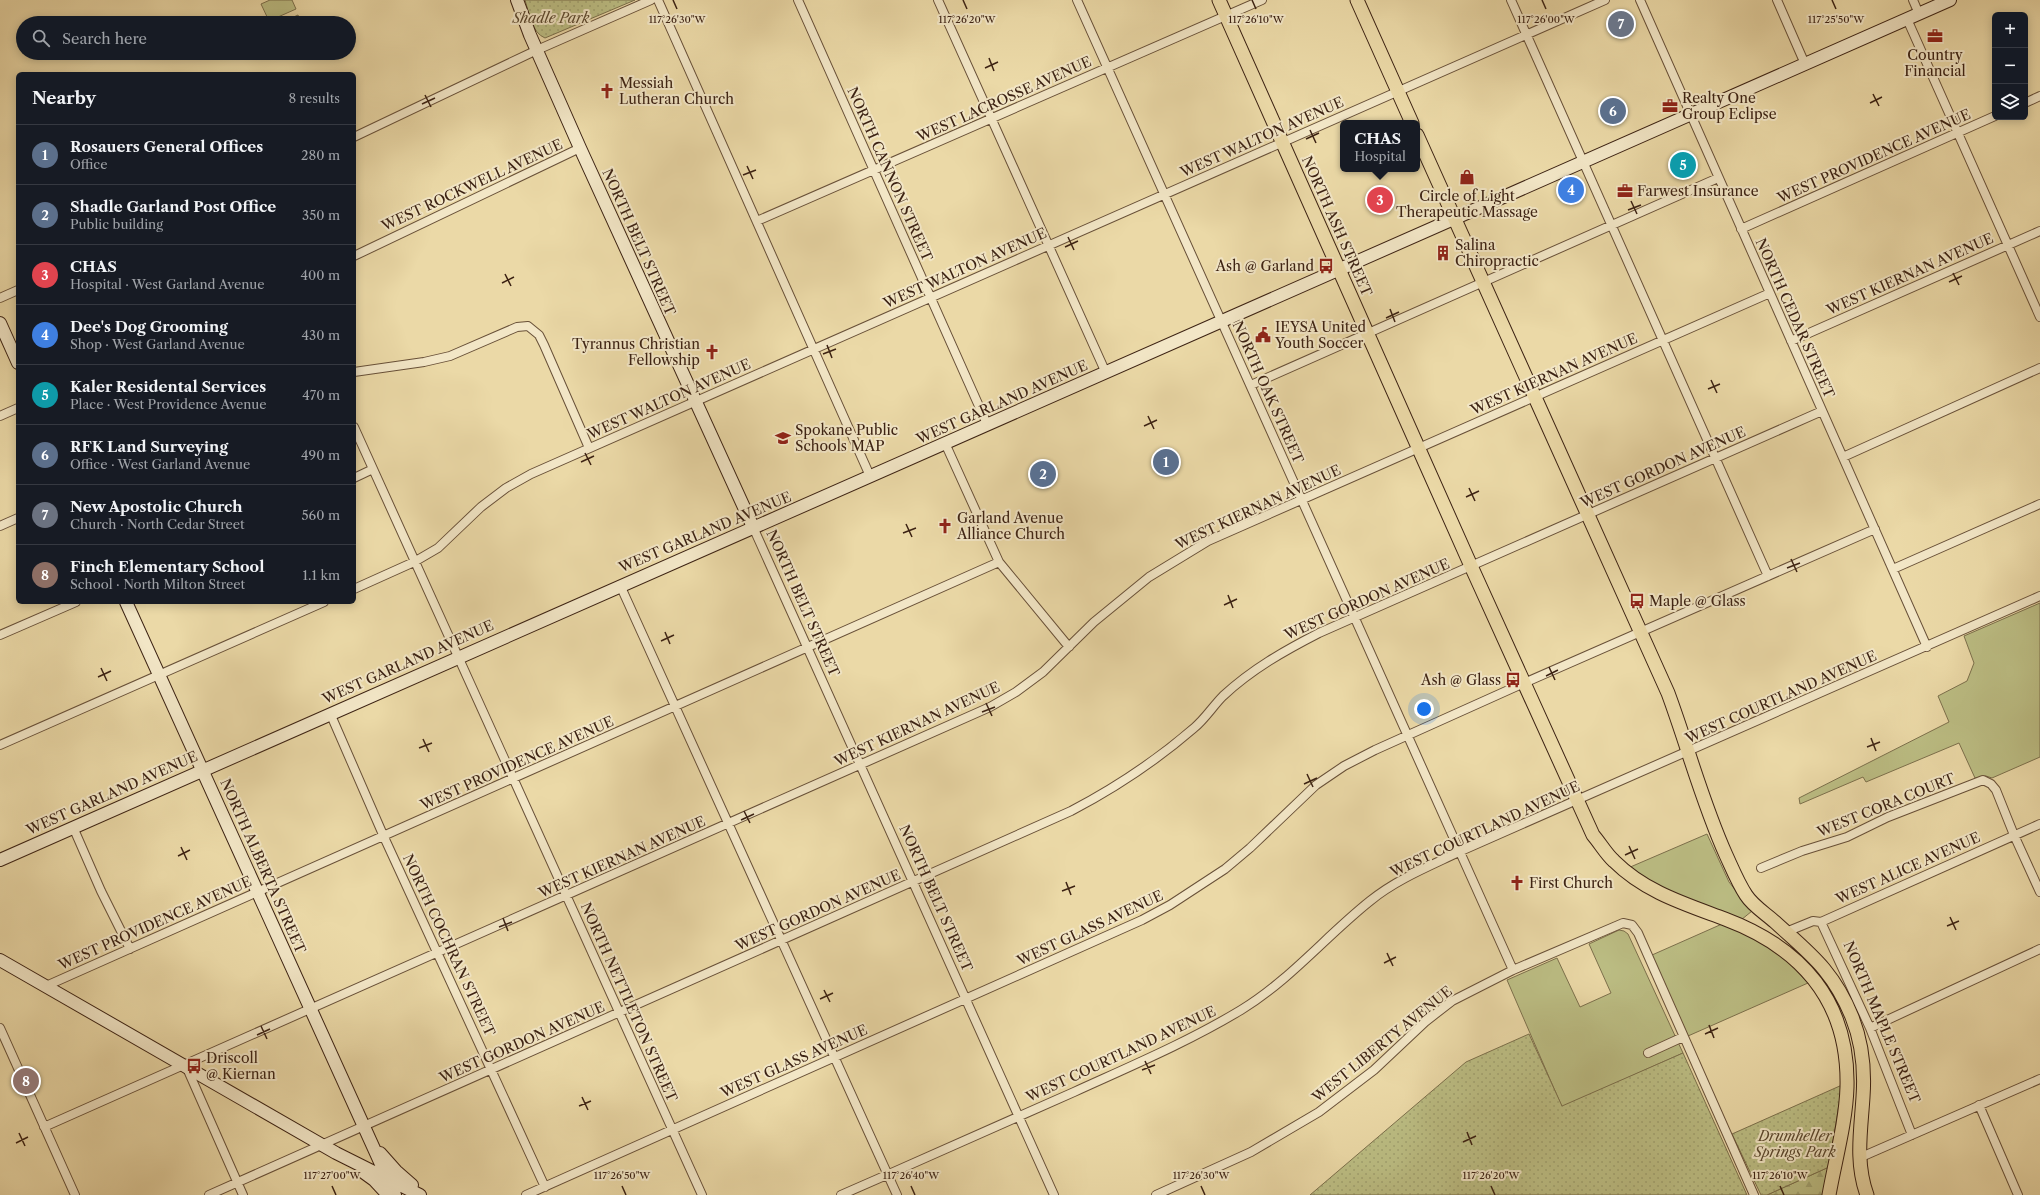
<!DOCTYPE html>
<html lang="en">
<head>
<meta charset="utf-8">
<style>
	:root { --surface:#171b24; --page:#20242c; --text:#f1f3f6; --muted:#9ea1a6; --line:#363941; --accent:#0f766e }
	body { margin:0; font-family:"Libre Caslon Text",serif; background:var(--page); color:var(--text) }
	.controls { position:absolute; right:12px; top:12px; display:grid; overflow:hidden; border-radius:6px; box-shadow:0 2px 10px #0003 }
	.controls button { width:36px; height:36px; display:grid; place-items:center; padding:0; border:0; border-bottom:1px solid var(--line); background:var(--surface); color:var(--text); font:20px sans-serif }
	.you { position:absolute; left:1424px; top:709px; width:14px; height:14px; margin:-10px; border:3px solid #fff; border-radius:50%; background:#1a73e8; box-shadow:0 0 0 6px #1a73e833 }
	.badge { display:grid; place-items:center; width:26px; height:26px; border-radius:50%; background:var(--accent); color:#fff; font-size:13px; font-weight:700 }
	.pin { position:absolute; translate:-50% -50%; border:2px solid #fff; box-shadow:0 1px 4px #0006 }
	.popup { position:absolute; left:1340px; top:120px; width:80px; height:52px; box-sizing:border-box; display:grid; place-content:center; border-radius:6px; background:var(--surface); filter:drop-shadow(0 1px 3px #0005); font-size:13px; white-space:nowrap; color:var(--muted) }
	.popup b { font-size:15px; color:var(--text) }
	.popup::after { content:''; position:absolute; left:50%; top:100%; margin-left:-8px; border:8px solid transparent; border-top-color:var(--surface) }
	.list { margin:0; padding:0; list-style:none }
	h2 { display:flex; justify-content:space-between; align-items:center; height:52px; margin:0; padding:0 16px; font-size:17px }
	h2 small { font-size:13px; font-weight:400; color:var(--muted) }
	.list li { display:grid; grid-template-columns:26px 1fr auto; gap:12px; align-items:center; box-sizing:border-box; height:60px; padding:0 16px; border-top:1px solid var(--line) }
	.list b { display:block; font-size:15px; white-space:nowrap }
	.list p { margin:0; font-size:13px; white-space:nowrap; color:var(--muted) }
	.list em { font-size:13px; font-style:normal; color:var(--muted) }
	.icon { flex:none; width:22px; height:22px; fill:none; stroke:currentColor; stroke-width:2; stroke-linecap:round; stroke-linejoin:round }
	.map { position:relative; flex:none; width:2040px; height:1195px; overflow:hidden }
	.search { position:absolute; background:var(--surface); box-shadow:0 2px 10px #0003; left:16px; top:16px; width:340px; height:44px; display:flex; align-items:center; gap:10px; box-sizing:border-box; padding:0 14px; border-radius:22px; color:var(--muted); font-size:15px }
	.panel { position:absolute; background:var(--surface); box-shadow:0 2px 10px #0003; left:16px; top:72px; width:340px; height:532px; border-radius:6px }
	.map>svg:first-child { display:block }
</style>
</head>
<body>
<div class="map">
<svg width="2040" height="1195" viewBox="0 0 2040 1195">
	<defs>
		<pattern id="forest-firs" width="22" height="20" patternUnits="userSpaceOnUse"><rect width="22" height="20" fill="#bcbe84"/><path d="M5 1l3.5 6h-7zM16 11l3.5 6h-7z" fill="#a2a371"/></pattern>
		<pattern id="park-dots" width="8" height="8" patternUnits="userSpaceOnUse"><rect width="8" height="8" fill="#bcbe84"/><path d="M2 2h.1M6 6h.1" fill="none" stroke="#a2a371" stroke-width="1.8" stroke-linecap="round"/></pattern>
	</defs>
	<rect width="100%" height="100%" fill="#ebd9a7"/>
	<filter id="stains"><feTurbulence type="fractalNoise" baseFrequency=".005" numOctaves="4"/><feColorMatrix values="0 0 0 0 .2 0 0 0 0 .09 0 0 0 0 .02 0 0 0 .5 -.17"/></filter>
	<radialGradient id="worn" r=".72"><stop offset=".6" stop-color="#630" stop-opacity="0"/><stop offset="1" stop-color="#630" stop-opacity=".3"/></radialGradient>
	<path fill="#bcbe84" stroke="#7c704c" d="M 270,0 L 292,0 L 296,9 L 269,21 L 261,4 Z
		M 298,15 L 301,23 L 283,23 L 283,22 Z
		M 2040,603 L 2040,757 L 1992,778 L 1986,776 L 1975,778 L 1959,743 L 1866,782 L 1863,777 L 1800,804 L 1799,798 L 1949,722 L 1938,696 L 1967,681 L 1974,663 L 1964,636 Z
		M 1707,834 L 1729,882 L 1752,911 L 1741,920 L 1671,894 L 1628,868 Z
		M 1722,924 L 1757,939 L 1787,961 L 1808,983 L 1688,1036 L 1652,955 Z
		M 1619,930 L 1624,931 L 1628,934 L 1683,1053 L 1562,1107 L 1507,980 L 1557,958 L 1580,1007 L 1611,993 L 1589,944 Z"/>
	<path fill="url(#forest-firs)" stroke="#7c704c" d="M 1829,1167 L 1823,1195 L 1767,1195 Z"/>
	<path fill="url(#park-dots)" stroke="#7c704c" d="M 525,0 L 635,0 L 545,38 C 532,33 529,13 525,0 Z
		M 1529,1034 L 1562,1106 L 1683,1053 L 1747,1195 L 1310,1195 L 1466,1062 Z
		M 1842,1085 L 1829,1167 L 1767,1195 L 1761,1195 L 1732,1134 Z"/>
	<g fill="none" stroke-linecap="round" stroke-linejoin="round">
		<defs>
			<path id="street" d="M 658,0 L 870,476
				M 798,0 L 987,424
				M 938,0 L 1106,373
				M 1077,0 L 1513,970
				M 1511,0 L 1768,576
				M 1640,0 L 1927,647
				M 1777,0 L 1805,64
				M 1913,0 L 1919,14
				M 1907,19 L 2040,317
				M 2025,103 L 2040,96
				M 354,137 L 537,50 L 651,0
				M 757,221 L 1262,0
				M 1741,229 L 1995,116
				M 354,256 L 580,148
				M 0,298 L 18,290
				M 1791,341 L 2040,231
				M 354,372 L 424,362 L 450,356 L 517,327 L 528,326 L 539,335 L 544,345 L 589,448
				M 1251,385 L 1718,178
				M 0,416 L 18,408
				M 354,427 L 702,1195
				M 945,443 L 999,562 L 1069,647
				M 1843,457 L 2040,368
				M 354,478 L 373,469
				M 0,526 L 18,518
				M 753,527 L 1054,1195
				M 1893,569 L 2040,504
				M 620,585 L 897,1195
				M 354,589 L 414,562 L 438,548 L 481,507 L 506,488 L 531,474 L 1605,0
				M 0,635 L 76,602
				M 330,713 L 384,837 L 545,1187
				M 0,745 L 324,602
				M 73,827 L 101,891 L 130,949
				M 1761,868 L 1802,851 L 1847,837 L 1888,817 L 1983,780 L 1991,784 L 1996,790 L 2014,835 L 2040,892
				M 1821,922 L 1870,1028 L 1912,1135
				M 1786,932 L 1813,921 L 1821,922 L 2040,824
				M 46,986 L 999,562
				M 0,1028 L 75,1195
				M 1870,1028 L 2040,949
				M 1648,1053 L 1683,1037
				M 186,1066 L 243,1195
				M 1979,1105 L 2018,1195
				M 44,1127 L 990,707 L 1016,692 L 1043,672 L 1094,622 L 1149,577 L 1208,541 L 1770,293
				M 1859,1158 L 2040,1079
				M 209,1195 L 1071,811 C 1115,788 1157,760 1194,728 C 1205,719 1213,706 1223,696 C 1252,669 1284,651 1319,633 L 1822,411
				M 526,1195 L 1142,920 L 1170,905 L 1225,869 L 1250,848 L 1316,785 L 1344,766 L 1375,750 L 1524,683 L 1875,529
				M 841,1195 C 919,1161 997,1126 1074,1092 C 1131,1066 1188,1042 1241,1010 C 1290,980 1326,936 1370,901 C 1397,879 1430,866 1461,851 L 2040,596
				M 1156,1195 L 1251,1152 L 1319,1112 L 1374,1070 L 1425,1022 L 1452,1001 L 1513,970 L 1623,923 L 1632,925 L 1638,933 L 1754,1195"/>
			<path id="secondary" d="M 517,0 L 530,35 L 580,148 L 753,527
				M 0,323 L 18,363
				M 126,602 L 395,1195
				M 0,860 L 1950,0
				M 0,960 L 336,1153 L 420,1195
				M 380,1153 L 396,1171 L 412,1185
				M 363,1172 L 374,1180 L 388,1195"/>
			<path id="primary" d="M 1219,0 L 1471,566 L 1593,835 C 1600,843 1606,854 1614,861 C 1645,892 1685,904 1725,919 C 1802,948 1849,1002 1847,1087 C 1846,1122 1835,1161 1829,1195
				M 1357,0 L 1412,123
				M 1417,135 L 1668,693 C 1688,747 1702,802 1726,855 C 1732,868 1738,883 1746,895 C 1753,906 1765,913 1775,922 C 1810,954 1833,970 1852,1017 C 1862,1042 1865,1069 1863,1097 C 1861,1130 1855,1162 1867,1195"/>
		</defs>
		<use href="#street" stroke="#685038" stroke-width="10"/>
		<use href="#secondary" stroke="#3c2213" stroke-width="14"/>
		<use href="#primary" stroke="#3c2213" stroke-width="15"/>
		<use href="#street" stroke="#f2e6c6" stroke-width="8"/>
		<use href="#secondary" stroke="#f2e6c6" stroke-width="12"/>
		<use href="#primary" stroke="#ebd9a7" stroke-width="13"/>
	</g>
	<path fill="none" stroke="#3c2213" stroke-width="1.5" d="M 673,0 L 677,9M 963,0 L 967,9M 1252,0 L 1256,9M 1542,0 L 1546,9M 1832,0 L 1836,9M 989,58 L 994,71M 985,68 L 998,62M 1873,94 L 1879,106M 425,95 L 431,107M 1870,103 L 1882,97M 422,104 L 435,98M 1310,130 L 1316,143M 1306,139 L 1319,133M 747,166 L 753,179M 743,175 L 756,170M 1631,201 L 1637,214M 1628,210 L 1641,205M 1068,237 L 1074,250M 1065,247 L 1078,241M 1953,273 L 1959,285M 505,274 L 511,286M 1949,282 L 1962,276M 502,283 L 514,277M 1390,309 L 1395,322M 1386,318 L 1399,312M 827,345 L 832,358M 823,354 L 836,349M 1711,380 L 1717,393M 1708,389 L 1720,384M 1148,416 L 1154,429M 1144,426 L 1157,420M 585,453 L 591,465M 581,462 L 594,456M 1469,488 L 1475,501M 1466,497 L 1479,491M 906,524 L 912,537M 903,533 L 916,528M 1791,559 L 1797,572M 1787,568 L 1800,563M 1228,595 L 1233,608M 1224,605 L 1237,599M 665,632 L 670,644M 661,641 L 674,635M 1549,667 L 1555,680M 101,668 L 107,681M 1546,676 L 1558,670M 98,677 L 111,671M 986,703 L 992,716M 982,712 L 995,707M 1871,738 L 1876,751M 423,739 L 429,752M 1867,747 L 1880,742M 419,748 L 432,743M 1307,774 L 1313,787M 1304,784 L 1317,778M 744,811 L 750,823M 741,820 L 754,814M 1629,846 L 1635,859M 181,847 L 187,860M 1625,855 L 1638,849M 178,856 L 190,850M 1066,882 L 1071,895M 1062,891 L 1075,886M 1950,917 L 1956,930M 503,918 L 508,931M 1947,926 L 1959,921M 499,927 L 512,922M 1387,953 L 1393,966M 1384,963 L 1396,957M 824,990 L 830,1002M 820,999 L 833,993M 1709,1025 L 1714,1038M 261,1026 L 267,1039M 1705,1034 L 1718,1028M 257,1035 L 270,1029M 1145,1061 L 1151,1074M 1142,1070 L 1155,1065M 582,1097 L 588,1110M 579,1106 L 591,1101M 1467,1132 L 1472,1145M 19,1133 L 25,1146M 1463,1142 L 1476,1136M 16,1143 L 28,1137M 332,1186 L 336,1195M 622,1186 L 626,1195M 911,1186 L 915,1195M 1201,1186 L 1205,1195M 1491,1186 L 1495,1195M 1780,1186 L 1784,1195"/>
	<defs>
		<symbol id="office-bare" viewBox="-9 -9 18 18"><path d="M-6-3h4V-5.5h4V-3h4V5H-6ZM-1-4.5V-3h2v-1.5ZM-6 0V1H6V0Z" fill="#8f2418" stroke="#f2e6c6" stroke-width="2.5" paint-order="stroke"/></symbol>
		<symbol id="church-bare" viewBox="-9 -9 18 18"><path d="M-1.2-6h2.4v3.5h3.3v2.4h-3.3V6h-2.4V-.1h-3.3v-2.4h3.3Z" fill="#8f2418" stroke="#f2e6c6" stroke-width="2.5" paint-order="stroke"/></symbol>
		<symbol id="shop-bare" viewBox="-9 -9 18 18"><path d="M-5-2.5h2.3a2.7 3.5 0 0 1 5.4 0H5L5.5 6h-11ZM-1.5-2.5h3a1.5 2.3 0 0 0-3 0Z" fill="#8f2418" stroke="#f2e6c6" stroke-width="2.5" paint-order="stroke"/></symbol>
		<symbol id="building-bare" viewBox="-9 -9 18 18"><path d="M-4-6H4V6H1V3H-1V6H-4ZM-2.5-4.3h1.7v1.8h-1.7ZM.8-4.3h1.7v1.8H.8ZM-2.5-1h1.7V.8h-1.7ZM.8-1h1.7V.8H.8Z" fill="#8f2418" stroke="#f2e6c6" stroke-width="2.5" paint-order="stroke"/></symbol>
		<symbol id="bus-bare" viewBox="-9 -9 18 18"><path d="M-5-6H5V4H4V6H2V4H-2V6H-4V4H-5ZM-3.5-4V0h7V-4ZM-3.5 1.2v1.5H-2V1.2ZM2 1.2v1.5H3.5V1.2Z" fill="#8f2418" stroke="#f2e6c6" stroke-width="2.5" paint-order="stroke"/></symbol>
		<symbol id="civic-bare" viewBox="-9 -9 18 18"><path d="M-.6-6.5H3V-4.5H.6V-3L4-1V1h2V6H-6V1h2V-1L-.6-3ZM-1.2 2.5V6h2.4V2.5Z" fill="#8f2418" stroke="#f2e6c6" stroke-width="2.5" paint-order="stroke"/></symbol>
		<symbol id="school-bare" viewBox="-9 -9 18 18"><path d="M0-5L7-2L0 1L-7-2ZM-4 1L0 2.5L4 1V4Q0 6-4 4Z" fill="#8f2418" stroke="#f2e6c6" stroke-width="2.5" paint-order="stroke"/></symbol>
	</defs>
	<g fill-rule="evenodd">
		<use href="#office-bare" x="1924" y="25" width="22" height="22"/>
		<use href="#church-bare" x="596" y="80" width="22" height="22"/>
		<use href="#office-bare" x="1659" y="95" width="22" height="22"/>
		<use href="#shop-bare" x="1456" y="166" width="22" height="22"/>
		<use href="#office-bare" x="1614" y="180" width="22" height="22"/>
		<use href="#building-bare" x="1432" y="242" width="22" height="22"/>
		<use href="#bus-bare" x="1315" y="255" width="22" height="22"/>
		<use href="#civic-bare" x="1252" y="324" width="22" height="22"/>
		<use href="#church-bare" x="701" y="341" width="22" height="22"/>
		<use href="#school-bare" x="772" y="427" width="22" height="22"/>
		<use href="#church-bare" x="934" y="515" width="22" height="22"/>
		<use href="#bus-bare" x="1626" y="590" width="22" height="22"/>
		<use href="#bus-bare" x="1502" y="669" width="22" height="22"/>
		<use href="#church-bare" x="1506" y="872" width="22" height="22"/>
		<use href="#bus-bare" x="183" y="1055" width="22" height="22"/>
	</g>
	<g text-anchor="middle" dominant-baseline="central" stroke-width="4" stroke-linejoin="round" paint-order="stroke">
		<g font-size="14" font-style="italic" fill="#5c492f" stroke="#f2e6c6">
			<text x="551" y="18">Shadle Park</text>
			<text x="1795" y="1136">Drumheller<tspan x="1795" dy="16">Springs Park</tspan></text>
		</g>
		<g font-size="14" fill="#3c2213" stroke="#f2e6c6" text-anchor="start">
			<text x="1935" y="55" text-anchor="middle">Country<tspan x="1935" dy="16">Financial</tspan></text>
			<text x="619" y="83">Messiah<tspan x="619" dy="16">Lutheran Church</tspan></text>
			<text x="1682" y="98">Realty One<tspan x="1682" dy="16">Group Eclipse</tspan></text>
			<text x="1637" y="191">Farwest Insurance</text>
			<text x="1467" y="196" text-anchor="middle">Circle of Light<tspan x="1467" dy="16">Therapeutic Massage</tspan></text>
			<text x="1455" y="245">Salina<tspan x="1455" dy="16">Chiropractic</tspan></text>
			<text x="1314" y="266" text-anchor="end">Ash @ Garland</text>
			<text x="1275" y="327">IEYSA United<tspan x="1275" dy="16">Youth Soccer</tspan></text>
			<text x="700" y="344" text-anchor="end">Tyrannus Christian<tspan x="700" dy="16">Fellowship</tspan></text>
			<text x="795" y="430">Spokane Public<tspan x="795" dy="16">Schools MAP</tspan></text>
			<text x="957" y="518">Garland Avenue<tspan x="957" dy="16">Alliance Church</tspan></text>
			<text x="1649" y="601">Maple @ Glass</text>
			<text x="1501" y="680" text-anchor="end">Ash @ Glass</text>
			<text x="1529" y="883">First Church</text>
			<text x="206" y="1058">Driscoll<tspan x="206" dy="16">@ Kiernan</tspan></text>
		</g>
		<g font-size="14" fill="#3c2213" stroke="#f2e6c6">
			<text transform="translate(1004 99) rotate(-24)">WEST LACROSSE AVENUE</text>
			<text transform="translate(1262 137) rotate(-24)">WEST WALTON AVENUE</text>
			<text transform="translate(1874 156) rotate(-24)">WEST PROVIDENCE AVENUE</text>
			<text transform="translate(890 174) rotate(66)">NORTH CANNON STREET</text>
			<text transform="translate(472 185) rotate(-25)">WEST ROCKWELL AVENUE</text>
			<text transform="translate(1337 226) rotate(66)">NORTH ASH STREET</text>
			<text transform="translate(639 242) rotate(66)">NORTH BELT STREET</text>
			<text transform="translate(965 268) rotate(-24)">WEST WALTON AVENUE</text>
			<text transform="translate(1910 274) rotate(-24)">WEST KIERNAN AVENUE</text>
			<text transform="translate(1795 318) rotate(66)">NORTH CEDAR STREET</text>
			<text transform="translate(1554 374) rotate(-24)">WEST KIERNAN AVENUE</text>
			<text transform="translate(1268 392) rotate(66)">NORTH OAK STREET</text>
			<text transform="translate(669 399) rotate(-24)">WEST WALTON AVENUE</text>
			<text transform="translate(1002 402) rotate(-24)">WEST GARLAND AVENUE</text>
			<text transform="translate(1663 467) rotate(-24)">WEST GORDON AVENUE</text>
			<text transform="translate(1258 507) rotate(-25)">WEST KIERNAN AVENUE</text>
			<text transform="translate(705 532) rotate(-23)">WEST GARLAND AVENUE</text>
			<text transform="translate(1367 599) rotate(-24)">WEST GORDON AVENUE</text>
			<text transform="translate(803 603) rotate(66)">NORTH BELT STREET</text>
			<text transform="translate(408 662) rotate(-24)">WEST GARLAND AVENUE</text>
			<text transform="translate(1781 697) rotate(-24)">WEST COURTLAND AVENUE</text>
			<text transform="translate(917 724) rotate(-25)">WEST KIERNAN AVENUE</text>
			<text transform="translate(517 763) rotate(-24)">WEST PROVIDENCE AVENUE</text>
			<text transform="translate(112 793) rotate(-24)">WEST GARLAND AVENUE</text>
			<text transform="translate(1886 805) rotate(-22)">WEST CORA COURT</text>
			<text transform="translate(1485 829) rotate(-25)">WEST COURTLAND AVENUE</text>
			<text transform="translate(622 857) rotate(-24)">WEST KIERNAN AVENUE</text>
			<text transform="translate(263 866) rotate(66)">NORTH ALBERTA STREET</text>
			<text transform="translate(1908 868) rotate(-24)">WEST ALICE AVENUE</text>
			<text transform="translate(936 898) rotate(66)">NORTH BELT STREET</text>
			<text transform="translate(818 910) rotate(-24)">WEST GORDON AVENUE</text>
			<text transform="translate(155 923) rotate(-24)">WEST PROVIDENCE AVENUE</text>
			<text transform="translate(1090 928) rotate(-25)">WEST GLASS AVENUE</text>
			<text transform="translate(449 945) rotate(65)">NORTH COCHRAN STREET</text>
			<text transform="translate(629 1002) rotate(66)">NORTH NETTLETON STREET</text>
			<text transform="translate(1882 1022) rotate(67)">NORTH MAPLE STREET</text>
			<text transform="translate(522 1042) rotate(-24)">WEST GORDON AVENUE</text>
			<text transform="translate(1382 1044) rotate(-39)">WEST LIBERTY AVENUE</text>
			<text transform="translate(1121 1054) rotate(-25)">WEST COURTLAND AVENUE</text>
			<text transform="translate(794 1061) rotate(-24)">WEST GLASS AVENUE</text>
		</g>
	</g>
	<g font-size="10" text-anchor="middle" fill="#3c2213" stroke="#f2e6c6" stroke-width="4" stroke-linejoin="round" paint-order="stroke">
		<text x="1836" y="23">117°25'50"W</text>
		<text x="677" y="23">117°26'30"W</text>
		<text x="967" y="23">117°26'20"W</text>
		<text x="1256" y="23">117°26'10"W</text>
		<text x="1546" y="23">117°26'00"W</text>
		<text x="332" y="1179">117°27'00"W</text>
		<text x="622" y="1179">117°26'50"W</text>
		<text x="911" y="1179">117°26'40"W</text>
		<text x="1201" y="1179">117°26'30"W</text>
		<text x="1491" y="1179">117°26'20"W</text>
		<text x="1780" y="1179">117°26'10"W</text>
	</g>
	<rect width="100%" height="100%" filter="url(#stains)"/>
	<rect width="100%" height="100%" fill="url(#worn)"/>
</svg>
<div class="controls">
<button>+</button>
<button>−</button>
<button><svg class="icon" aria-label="layers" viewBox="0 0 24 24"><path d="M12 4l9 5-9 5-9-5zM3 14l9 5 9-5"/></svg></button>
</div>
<div class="you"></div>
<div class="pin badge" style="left:1166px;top:462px;background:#5c6f8a">1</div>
<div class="pin badge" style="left:1043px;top:474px;background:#5c6f8a">2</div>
<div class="pin badge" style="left:1380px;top:200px;background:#e0444e">3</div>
<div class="popup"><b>CHAS</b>Hospital</div>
<div class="pin badge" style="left:1571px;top:190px;background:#3f7fe0">4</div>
<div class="pin badge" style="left:1683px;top:165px;background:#0f9aa8">5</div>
<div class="pin badge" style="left:1613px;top:111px;background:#5c6f8a">6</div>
<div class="pin badge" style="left:1621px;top:24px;background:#6b7280">7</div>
<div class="pin badge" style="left:26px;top:1081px;background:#8d6e63">8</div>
<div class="search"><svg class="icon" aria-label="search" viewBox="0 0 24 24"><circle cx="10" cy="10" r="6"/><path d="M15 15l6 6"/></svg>Search here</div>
<section class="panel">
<h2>Nearby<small>8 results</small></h2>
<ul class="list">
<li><span class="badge" style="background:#5c6f8a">1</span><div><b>Rosauers General Offices</b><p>Office</p></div><em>280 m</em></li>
<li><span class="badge" style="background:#5c6f8a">2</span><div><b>Shadle Garland Post Office</b><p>Public building</p></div><em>350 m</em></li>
<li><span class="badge" style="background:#e0444e">3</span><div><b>CHAS</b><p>Hospital · West Garland Avenue</p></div><em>400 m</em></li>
<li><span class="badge" style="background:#3f7fe0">4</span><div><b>Dee's Dog Grooming</b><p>Shop · West Garland Avenue</p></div><em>430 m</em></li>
<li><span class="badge" style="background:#0f9aa8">5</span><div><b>Kaler Residental Services</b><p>Place · West Providence Avenue</p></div><em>470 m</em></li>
<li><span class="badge" style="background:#5c6f8a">6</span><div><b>RFK Land Surveying</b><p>Office · West Garland Avenue</p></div><em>490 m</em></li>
<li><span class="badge" style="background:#6b7280">7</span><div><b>New Apostolic Church</b><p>Church · North Cedar Street</p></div><em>560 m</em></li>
<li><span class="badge" style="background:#8d6e63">8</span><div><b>Finch Elementary School</b><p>School · North Milton Street</p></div><em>1.1 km</em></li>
</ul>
</section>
</div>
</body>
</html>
